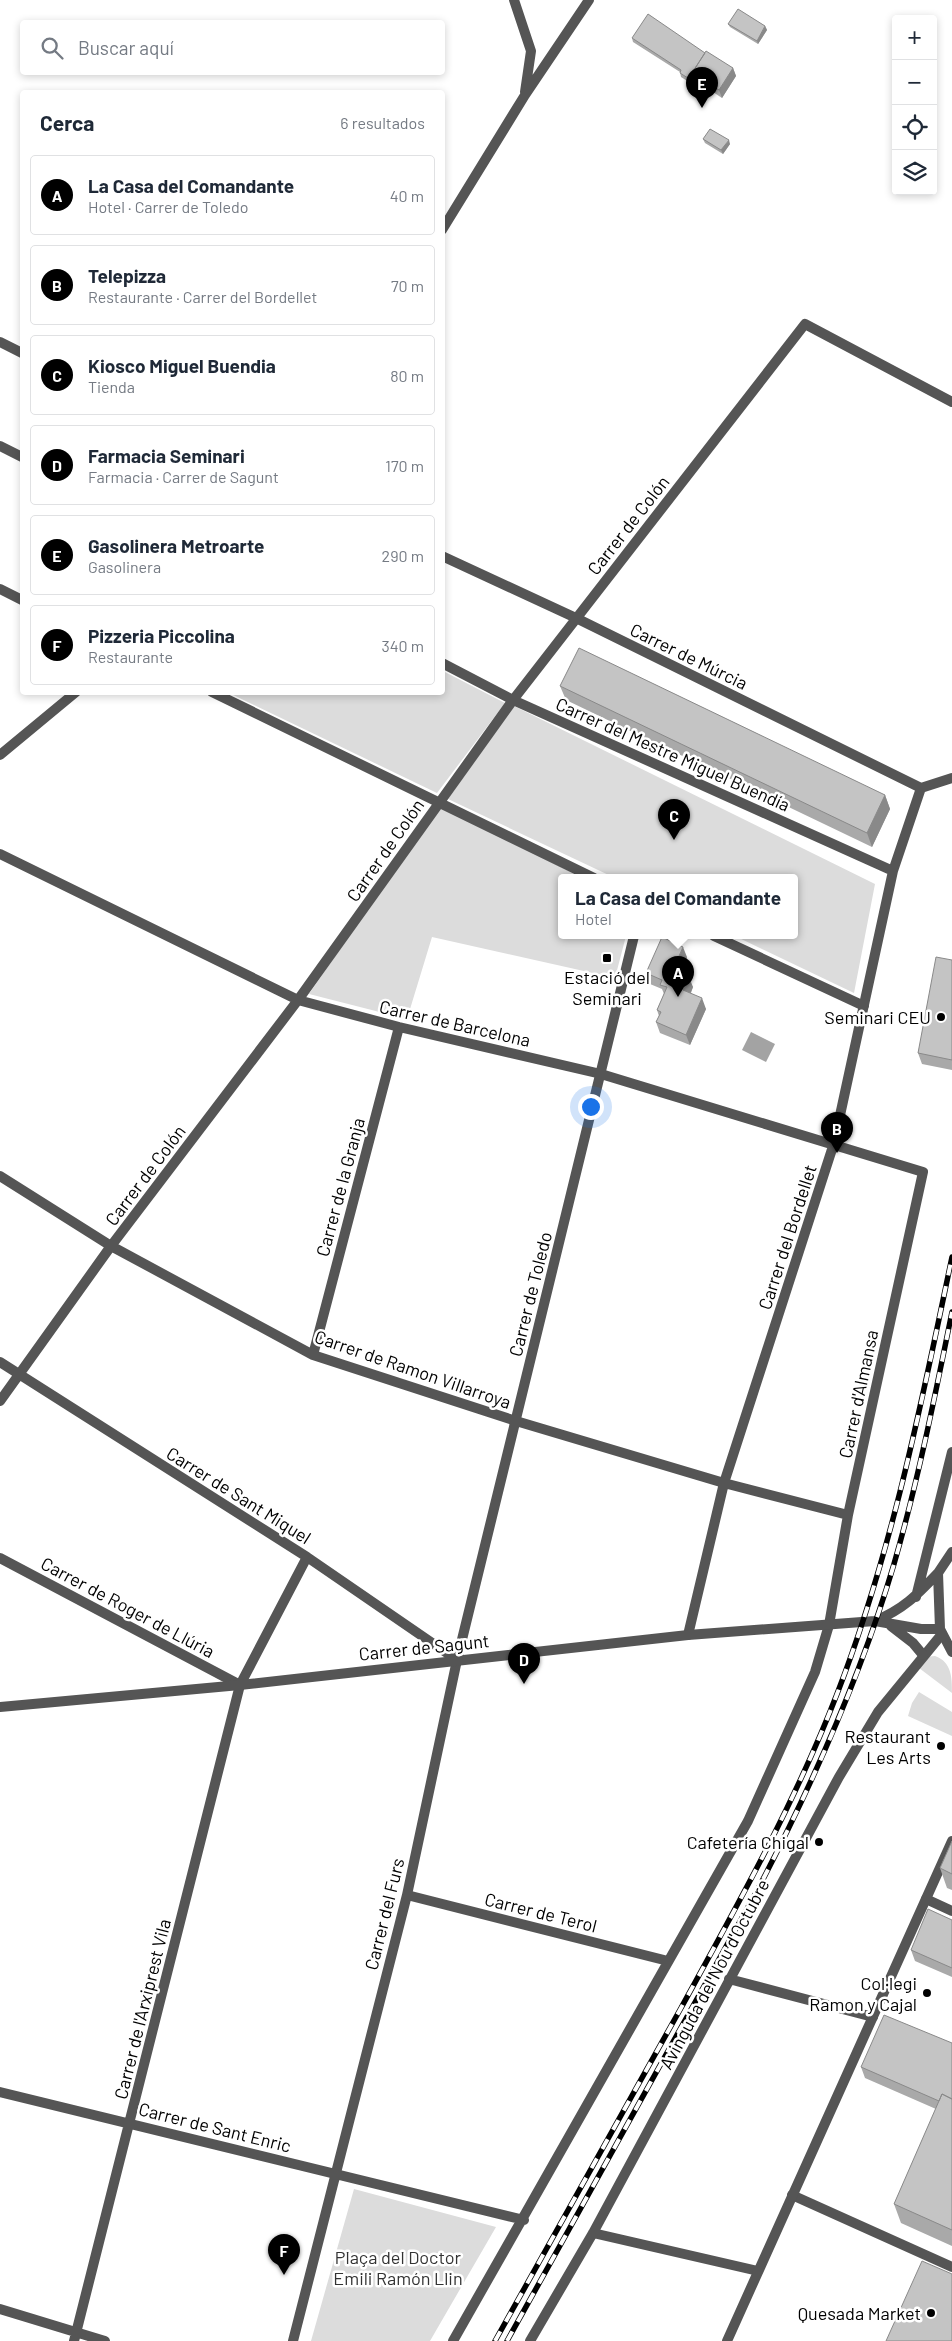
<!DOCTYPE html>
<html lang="es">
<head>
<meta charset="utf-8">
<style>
	:root { --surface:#fff; --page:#f2f2f3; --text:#1f2937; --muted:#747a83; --line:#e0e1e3; --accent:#000 }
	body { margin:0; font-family:Barlow,sans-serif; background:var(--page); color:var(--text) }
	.controls { position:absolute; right:15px; top:15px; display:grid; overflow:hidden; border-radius:5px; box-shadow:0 2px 8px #0003 }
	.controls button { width:45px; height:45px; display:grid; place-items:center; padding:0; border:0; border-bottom:1px solid var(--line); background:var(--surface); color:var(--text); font:25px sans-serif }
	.you { position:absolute; left:590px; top:1106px; width:18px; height:18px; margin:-12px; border:4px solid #fff; border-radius:50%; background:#1a73e8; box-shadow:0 0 0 8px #1a73e833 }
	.badge { display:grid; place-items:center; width:32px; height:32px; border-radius:50%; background:var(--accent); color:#fff; font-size:16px; font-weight:700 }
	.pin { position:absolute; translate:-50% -41px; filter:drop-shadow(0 1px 2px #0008) }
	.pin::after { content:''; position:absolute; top:26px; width:18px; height:15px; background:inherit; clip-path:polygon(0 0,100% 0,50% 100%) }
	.popup { position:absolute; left:558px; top:874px; width:240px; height:65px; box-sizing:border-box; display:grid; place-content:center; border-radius:5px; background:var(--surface); filter:drop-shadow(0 1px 4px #0005); font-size:16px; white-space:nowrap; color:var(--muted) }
	.popup b { font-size:19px; color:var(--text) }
	.popup::after { content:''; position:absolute; left:50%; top:100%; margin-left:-10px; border:10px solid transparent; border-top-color:var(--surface) }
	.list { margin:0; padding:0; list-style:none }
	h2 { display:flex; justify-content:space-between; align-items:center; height:65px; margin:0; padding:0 20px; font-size:21px }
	h2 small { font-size:16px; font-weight:400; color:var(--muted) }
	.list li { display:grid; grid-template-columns:32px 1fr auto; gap:15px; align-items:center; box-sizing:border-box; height:80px; margin:0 10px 10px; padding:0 10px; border:1px solid var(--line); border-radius:5px }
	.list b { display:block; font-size:19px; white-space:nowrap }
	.list p { margin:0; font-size:16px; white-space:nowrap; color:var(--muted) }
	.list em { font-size:16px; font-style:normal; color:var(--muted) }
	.icon { flex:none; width:28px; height:28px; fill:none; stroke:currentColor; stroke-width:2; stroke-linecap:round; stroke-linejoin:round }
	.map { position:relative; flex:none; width:952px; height:2341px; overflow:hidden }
	.search { position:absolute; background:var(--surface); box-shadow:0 2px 8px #0003; left:20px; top:20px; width:425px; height:55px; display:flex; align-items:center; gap:12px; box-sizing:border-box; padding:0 18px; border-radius:5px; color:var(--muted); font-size:19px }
	.panel { position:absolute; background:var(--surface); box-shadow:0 2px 8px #0003; left:20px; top:90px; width:425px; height:605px; border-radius:5px }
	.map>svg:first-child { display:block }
</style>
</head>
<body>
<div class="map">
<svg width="952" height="2341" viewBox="0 0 952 2341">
	<rect width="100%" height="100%" fill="#fff"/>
	<path fill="#dcdcdc" d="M 443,671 L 505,703 L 437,793 L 229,693 L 442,692 Z
		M 514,706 L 875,884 L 854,993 L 735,936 L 794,936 L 794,878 L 615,878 L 448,799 Z
		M 439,806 L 583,878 L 562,878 L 562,936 L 626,936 L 615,978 L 432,937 L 407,1019 L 309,994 Z
		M 935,1656 C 952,1662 952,1678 952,1693 L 919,1668 L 925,1657 Z
		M 919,1692 L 952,1712 L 952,1736 L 908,1716 L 912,1703 Z
		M 354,2189 L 496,2227 L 430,2341 L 311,2341 Z"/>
	<path fill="#a3a3a3" d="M 751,1032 L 775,1044 L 766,1062 L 742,1050 Z"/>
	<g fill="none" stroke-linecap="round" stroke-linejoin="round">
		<path stroke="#555" stroke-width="10" d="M 514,0 L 531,51 L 525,92
			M 442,230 L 525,95 L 589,0
			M 0,342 L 22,353
			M 0,446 L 22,457
			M 442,556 L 576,618 L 921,788
			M 0,589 L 22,600
			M 442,663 L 513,700 L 893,871
			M 212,692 L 594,878
			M 0,755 L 76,692
			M 921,788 L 952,778
			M 0,854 L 298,1000 L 399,1027 L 601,1074 L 923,1172 L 848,1515 L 829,1625 L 815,1672 L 748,1821 L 453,2341
			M 714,936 L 864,1006
			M 0,1176 L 111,1246 L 313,1355 L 516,1421 L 724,1483 L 848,1515
			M 313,1355 L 399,1027
			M 0,1362 L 307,1557 L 457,1660
			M 0,1401 L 111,1246 L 298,1000 L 513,700 L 805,324 L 952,402
			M 0,1558 L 240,1685
			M 688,1635 L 724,1483 L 834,1143 L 893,871 L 921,788
			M 407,1895 L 668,1961
			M 926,1899 L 952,1911
			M 729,1979 L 873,2017
			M 0,2092 L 524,2220
			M 792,2195 L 952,2267
			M 593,2233 L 758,2271
			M 0,2309 L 105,2341
			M 74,2341 L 240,1685 L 307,1557
			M 293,2341 L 407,1895 L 457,1660 L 634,936
			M 530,2341 L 593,2233 L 839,1777 L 878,1712 L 942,1634"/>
		<path stroke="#555" stroke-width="10" d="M 952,1552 L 938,1573 L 940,1629 L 952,1652
			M 916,1597 L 952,1452
			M 875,1621 C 904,1609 917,1595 938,1573
			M 891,1626 L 913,1643 L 923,1655
			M 0,1707 L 240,1685 L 688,1635 L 875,1621 L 921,1629 L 940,1629
			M 727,2341 L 952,1841"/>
		<defs>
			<path id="rail" d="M 495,2341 C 557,2230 619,2119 681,2008 C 737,1906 795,1803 837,1694 C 892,1552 921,1405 952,1257
				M 507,2341 L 758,1889 C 812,1785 861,1676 894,1564 C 918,1481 935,1396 952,1312"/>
		</defs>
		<use href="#rail" stroke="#000" stroke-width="5.5"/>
		<use href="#rail" stroke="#fff" stroke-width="4" stroke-dasharray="11" stroke-linecap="butt"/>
	</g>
	<path fill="#a9a9a9" d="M 728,24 L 765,26 L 767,30 L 758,44 L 730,27 Z
		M 632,38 L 705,53 L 733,68 L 736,76 L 722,98 L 695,80 L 692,84 L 681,77 L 680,72 L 633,42 Z
		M 703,139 L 730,144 L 723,154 L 705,143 Z
		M 560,686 L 885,795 L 890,809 L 872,847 L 566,700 Z
		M 687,957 L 681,973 L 693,987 L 691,993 L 706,1009 L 690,1045 L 660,1033 L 656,1022 L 659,1016 L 657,1010 L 664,994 L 662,989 L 650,984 L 646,973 Z
		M 952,960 L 952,1070 L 922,1064 L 918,1053 Z
		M 952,1841 L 952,1890 L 947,1888 L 940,1868 Z
		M 952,1920 L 952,1977 L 915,1961 L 911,1950 Z
		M 952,2043 L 952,2246 L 901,2223 L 894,2204 L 936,2109 L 865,2078 L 861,2067 Z"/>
	<path fill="#898989" d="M 765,26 L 767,30 L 758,44 L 757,41 Z
		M 733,68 L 736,76 L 722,98 L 719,90 Z
		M 693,76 L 695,80 L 692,84 L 691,80 Z
		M 729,140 L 730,144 L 723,154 L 721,150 Z
		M 885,795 L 890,809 L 872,847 L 867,833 Z
		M 683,947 L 687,957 L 677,981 L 673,970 Z
		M 689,977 L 693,987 L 687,1001 L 683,990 Z
		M 702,998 L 706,1009 L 690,1045 L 686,1035 Z"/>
	<path fill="#c4c4c4" stroke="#898989" d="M 738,9 L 765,26 L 757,41 L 728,24 Z
		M 648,14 L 705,53 L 692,73 L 693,76 L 691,80 L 680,73 L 681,70 L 632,38 Z
		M 706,51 L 733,68 L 719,90 L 692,73 Z
		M 710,129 L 729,140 L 721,150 L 703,139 Z
		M 579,648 L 885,795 L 867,833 L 560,686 Z
		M 662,937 L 683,947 L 673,970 L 689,977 L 683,990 L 702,998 L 686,1035 L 656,1022 L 661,1012 L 657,1010 L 667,987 L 660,985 L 662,980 L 646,973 Z
		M 936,957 L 952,960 L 952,1060 L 918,1053 Z
		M 952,1841 L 952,1874 L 940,1868 Z
		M 928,1909 L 952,1920 L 952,1968 L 911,1950 Z
		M 884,2015 L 952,2043 L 952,2099 L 942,2094 L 939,2101 L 861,2067 Z
		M 942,2094 L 952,2099 L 952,2230 L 894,2204 Z
		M 922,2261 L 952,2274 L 952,2341 L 886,2341 Z"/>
	<g fill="#000" stroke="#fff" stroke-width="2">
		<rect x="602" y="953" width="10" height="10" rx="2.5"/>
		<circle cx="941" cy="1017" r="5"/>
		<circle cx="941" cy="1746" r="5"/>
		<circle cx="819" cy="1842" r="5"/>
		<circle cx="927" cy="1993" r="5"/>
		<circle cx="931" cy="2313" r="5"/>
	</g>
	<g text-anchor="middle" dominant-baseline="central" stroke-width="5" stroke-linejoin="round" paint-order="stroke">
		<g font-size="18" fill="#000" stroke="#fff">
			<text transform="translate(628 525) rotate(-52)">Carrer de Colón</text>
			<text transform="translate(689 656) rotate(26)">Carrer de Múrcia</text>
			<text transform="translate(673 754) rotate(24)">Carrer del Mestre Miguel Buendía</text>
			<text transform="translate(385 850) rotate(-55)">Carrer de Colón</text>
			<text transform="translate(455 1023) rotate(13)">Carrer de Barcelona</text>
			<text transform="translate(145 1175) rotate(-53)">Carrer de Colón</text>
			<text transform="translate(340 1187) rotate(-75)">Carrer de la Granja</text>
			<text transform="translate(787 1237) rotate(-72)">Carrer del Bordellet</text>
			<text transform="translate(530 1294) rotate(-76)">Carrer de Toledo</text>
			<text transform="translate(413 1369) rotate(19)">Carrer de Ramon Villarroya</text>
			<text transform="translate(858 1394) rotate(-78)">Carrer d'Almansa</text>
			<text transform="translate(239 1495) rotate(32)">Carrer de Sant Miquel</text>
			<text transform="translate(128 1607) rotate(28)">Carrer de Roger de Llúria</text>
			<text transform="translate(424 1647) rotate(-6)">Carrer de Sagunt</text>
			<text transform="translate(541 1912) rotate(14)">Carrer de Terol</text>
			<text transform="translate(384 1914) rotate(-76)">Carrer del Furs</text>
			<text transform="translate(714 1974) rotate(-62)">Avinguda del Nou d'Octubre</text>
			<text transform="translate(142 2009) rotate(-76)">Carrer de l'Arxiprest Vila</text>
			<text transform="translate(215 2127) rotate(14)">Carrer de Sant Enric</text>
		</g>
		<g font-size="18" fill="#000" stroke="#fff" text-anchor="end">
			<text x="607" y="977" text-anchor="middle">Estació del<tspan x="607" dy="21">Seminari</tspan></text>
			<text x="931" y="1017">Seminari CEU</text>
			<text x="931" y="1736">Restaurant<tspan x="931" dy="21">Les Arts</tspan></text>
			<text x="809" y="1842">Cafetería Chigal</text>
			<text x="917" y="1983">Col·legi<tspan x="917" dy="21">Ramon y Cajal</tspan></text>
			<text x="921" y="2313">Quesada Market</text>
		</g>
		<g font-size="18" fill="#333" stroke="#fff">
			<text x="398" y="2257">Plaça del Doctor<tspan x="398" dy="21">Emili Ramón Llin</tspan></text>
		</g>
	</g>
</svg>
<div class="controls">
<button>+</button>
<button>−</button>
<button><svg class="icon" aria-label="locate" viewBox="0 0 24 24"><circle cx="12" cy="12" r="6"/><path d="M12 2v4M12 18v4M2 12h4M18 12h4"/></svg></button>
<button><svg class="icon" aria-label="layers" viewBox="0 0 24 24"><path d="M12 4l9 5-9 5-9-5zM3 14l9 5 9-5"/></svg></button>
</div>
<div class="you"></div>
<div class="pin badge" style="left:678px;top:997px">A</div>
<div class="popup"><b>La Casa del Comandante</b>Hotel</div>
<div class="pin badge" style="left:837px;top:1153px">B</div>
<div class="pin badge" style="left:674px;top:840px">C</div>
<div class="pin badge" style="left:524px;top:1684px">D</div>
<div class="pin badge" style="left:702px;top:108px">E</div>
<div class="pin badge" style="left:284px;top:2275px">F</div>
<div class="search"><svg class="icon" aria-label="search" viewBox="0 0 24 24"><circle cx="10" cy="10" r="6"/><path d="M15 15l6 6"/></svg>Buscar aquí</div>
<section class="panel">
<h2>Cerca<small>6 resultados</small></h2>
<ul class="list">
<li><span class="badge">A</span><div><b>La Casa del Comandante</b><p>Hotel · Carrer de Toledo</p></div><em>40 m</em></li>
<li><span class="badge">B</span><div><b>Telepizza</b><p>Restaurante · Carrer del Bordellet</p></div><em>70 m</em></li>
<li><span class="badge">C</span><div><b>Kiosco Miguel Buendia</b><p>Tienda</p></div><em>80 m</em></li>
<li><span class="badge">D</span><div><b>Farmacia Seminari</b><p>Farmacia · Carrer de Sagunt</p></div><em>170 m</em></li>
<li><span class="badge">E</span><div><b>Gasolinera Metroarte</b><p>Gasolinera</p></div><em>290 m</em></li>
<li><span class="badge">F</span><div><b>Pizzeria Piccolina</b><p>Restaurante</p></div><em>340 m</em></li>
</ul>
</section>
</div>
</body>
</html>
